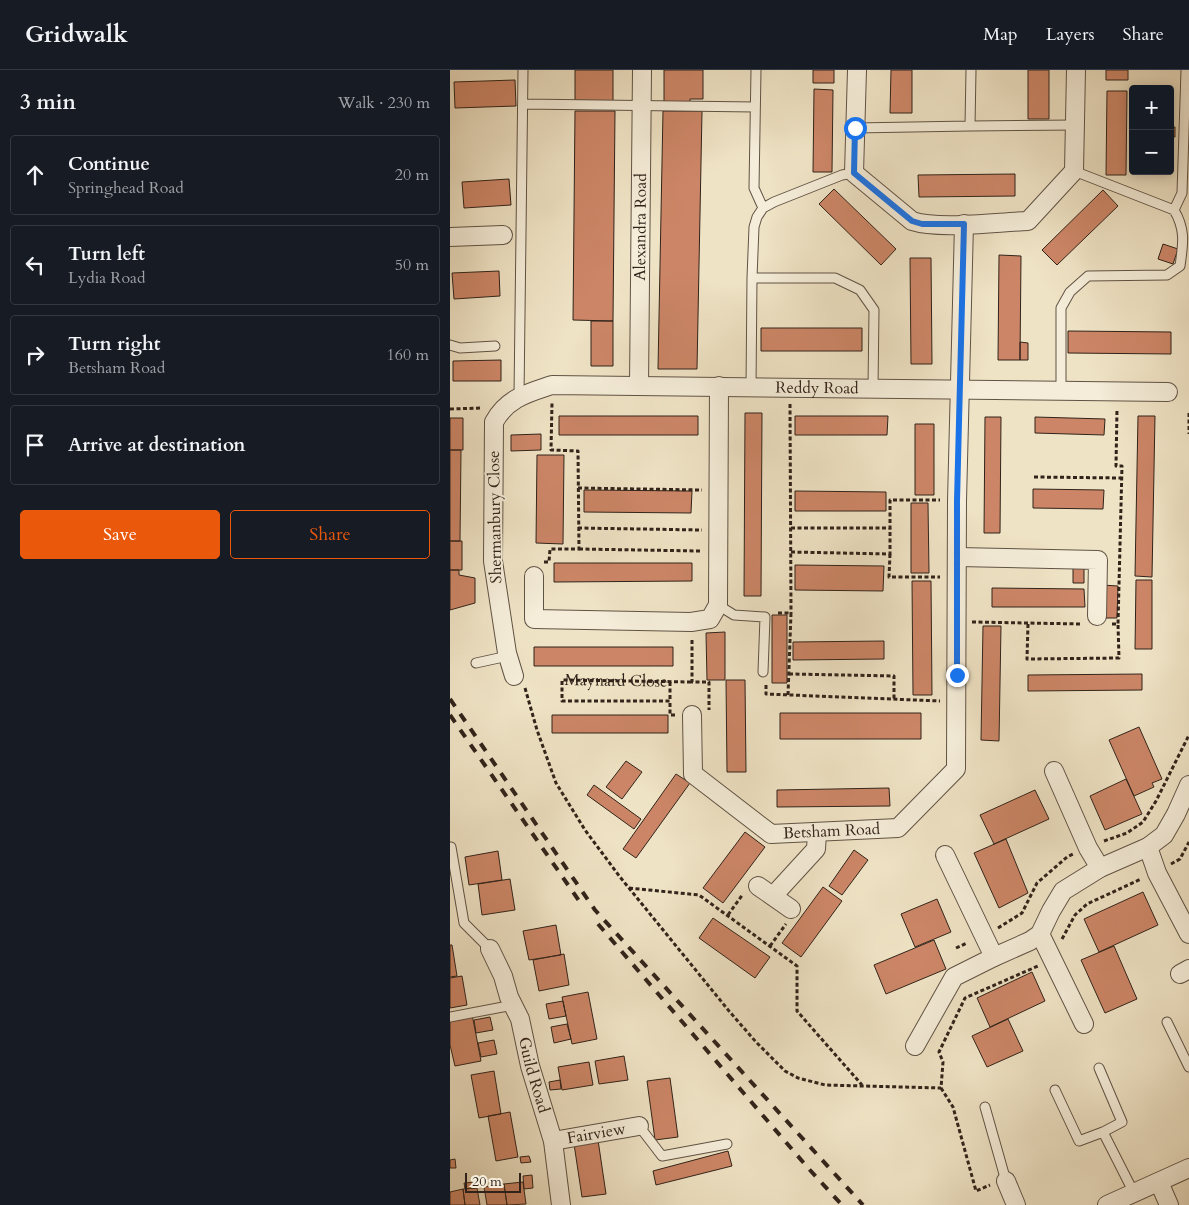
<!DOCTYPE html>
<html lang="en">
<head>
<meta charset="utf-8">
<style>
	:root { --surface:#171b24; --page:#20242c; --text:#f1f3f6; --muted:#9ea1a6; --line:#363941; --accent:#ea580c }
	body { margin:0; font-family:Cardo,serif; background:var(--page); color:var(--text) }
	.controls { position:absolute; right:15px; top:15px; display:grid; overflow:hidden; border-radius:5px; box-shadow:0 2px 12px #0003 }
	.controls button { width:45px; height:45px; display:grid; place-items:center; padding:0; border:0; border-bottom:1px solid var(--line); background:var(--surface); color:var(--text); font:25px sans-serif }
	.scale { position:absolute; left:15px; bottom:12px; width:56px; box-sizing:border-box; padding-left:5px; border:2px solid #31231a; border-top:0; font-size:14px; line-height:18px; white-space:nowrap; color:#31231a; -webkit-text-stroke:4px #f5edd9; paint-order:stroke }
	.stop { position:absolute; width:15px; height:15px; margin:-11px; border:4px solid #1a73e8; border-radius:50%; background:#fff }
	.stop.end { background:#1a73e8; border-color:#fff; box-shadow:0 1px 5px #0008 }
	.list { margin:0; padding:0; list-style:none }
	h2 { display:flex; justify-content:space-between; align-items:center; height:65px; margin:0; padding:0 20px; font-size:21px }
	h2 small { font-size:16px; font-weight:400; color:var(--muted) }
	.list li { display:grid; grid-template-columns:32px 1fr auto; gap:15px; align-items:center; box-sizing:border-box; height:80px; margin:0 10px 10px; padding:0 10px; border:1px solid var(--line); border-radius:5px }
	.list b { display:block; font-size:19px; white-space:nowrap }
	.list p { margin:0; font-size:16px; white-space:nowrap; color:var(--muted) }
	.list em { font-size:16px; font-style:normal; color:var(--muted) }
	.actions { display:flex; gap:10px; padding:15px 20px }
	.actions a { flex:1; padding:11px 0; border:1px solid var(--accent); border-radius:5px; text-align:center; font-size:18px; color:var(--accent) }
	.actions .main { background:var(--accent); color:#fff }
	.icon { flex:none; width:28px; height:28px; fill:none; stroke:currentColor; stroke-width:2; stroke-linecap:round; stroke-linejoin:round }
	.map { position:relative; flex:none; width:739px; height:1135px; overflow:hidden }
	header { display:flex; align-items:center; gap:30px; box-sizing:border-box; height:70px; padding:0 25px; background:var(--surface); border-bottom:1px solid var(--line) }
	header strong { font-size:24px }
	nav { display:flex; gap:28px; margin-inline-start:auto; font-size:18px }
	main { display:flex }
	aside { flex:1; background:var(--surface) }
	.map>svg:first-child { display:block }
</style>
</head>
<body>
<header>
<strong>Gridwalk</strong>
<nav><a>Map</a><a>Layers</a><a>Share</a></nav>
</header>
<main>
<aside>
<h2>3 min<small>Walk · 230 m</small></h2>
<ul class="list">
<li><svg class="icon" aria-label="ahead" viewBox="0 0 24 24"><path d="M12 20V5M6 11l6-6 6 6"/></svg><div><b>Continue</b><p>Springhead Road</p></div><em>20 m</em></li>
<li><svg class="icon" aria-label="left" viewBox="0 0 24 24"><path d="M17 20v-9H6M10 6l-5 5 5 5"/></svg><div><b>Turn left</b><p>Lydia Road</p></div><em>50 m</em></li>
<li><svg class="icon" aria-label="right" viewBox="0 0 24 24"><path d="M7 20v-9h11M14 6l5 5-5 5"/></svg><div><b>Turn right</b><p>Betsham Road</p></div><em>160 m</em></li>
<li><svg class="icon" aria-label="arrive" viewBox="0 0 24 24"><path d="M6 21V4h12l-3 4 3 4H6"/></svg><div><b>Arrive at destination</b></div></li>
</ul>
<div class="actions"><a class="main">Save</a><a>Share</a></div>
</aside>
<div class="map">
<svg width="739" height="1135" viewBox="0 0 739 1135">
	<rect width="100%" height="100%" fill="#efe3c5"/>
	<filter id="stains"><feTurbulence type="fractalNoise" baseFrequency=".004" numOctaves="4"/><feColorMatrix values="0 0 0 0 .2 0 0 0 0 .09 0 0 0 0 .02 0 0 0 .5 -.17"/></filter>
	<radialGradient id="worn" r=".72"><stop offset=".6" stop-color="#630" stop-opacity="0"/><stop offset="1" stop-color="#630" stop-opacity=".3"/></radialGradient>
	<path fill="#cc8667" stroke="#31231a" d="M 125,0 L 163,0 L 163,32 L 125,32 Z
		M 214,0 L 253,0 L 253,29 L 240,29 L 240,33 L 214,33 Z
		M 363,0 L 384,0 L 384,13 L 363,13 Z
		M 441,0 L 462,0 L 462,43 L 440,43 Z
		M 578,0 L 599,0 L 599,49 L 578,49 Z
		M 656,0 L 678,0 L 678,10 L 656,10 Z
		M 65,10 L 66,36 L 5,38 L 4,12 Z
		M 364,19 L 383,20 L 382,102 L 363,102 Z
		M 657,21 L 677,21 L 676,105 L 656,105 Z
		M 125,41 L 165,41 L 163,251 L 123,250 Z
		M 213,41 L 252,41 L 247,299 L 208,299 Z
		M 720,57 L 725,57 L 725,67 L 720,67 Z
		M 565,104 L 565,126 L 469,127 L 468,105 Z
		M 59,109 L 61,135 L 14,138 L 12,112 Z
		M 384,119 L 446,179 L 431,195 L 369,134 Z
		M 653,120 L 668,136 L 607,195 L 592,180 Z
		M 713,174 L 728,179 L 723,194 L 708,189 Z
		M 549,185 L 571,186 L 570,290 L 548,290 Z
		M 460,188 L 481,188 L 482,294 L 461,294 Z
		M 49,201 L 50,226 L 4,229 L 2,203 Z
		M 141,251 L 163,251 L 163,296 L 141,296 Z
		M 311,258 L 412,258 L 412,281 L 311,281 Z
		M 618,261 L 721,262 L 721,284 L 618,283 Z
		M 570,272 L 578,273 L 578,290 L 570,290 Z
		M 51,290 L 51,311 L 3,311 L 3,291 Z
		M 295,343 L 312,343 L 311,526 L 294,526 Z
		M 109,346 L 248,346 L 248,365 L 109,365 Z
		M 345,346 L 438,346 L 437,365 L 345,365 Z
		M 688,346 L 705,346 L 702,507 L 685,506 Z
		M 535,347 L 551,347 L 550,463 L 534,463 Z
		M 585,347 L 655,349 L 654,365 L 585,363 Z
		M 0,348 L 13,348 L 13,380 L 0,380 Z
		M 465,354 L 484,354 L 484,425 L 465,425 Z
		M 91,364 L 91,380 L 61,381 L 61,365 Z
		M 0,380 L 11,380 L 10,471 L 0,471 Z
		M 87,385 L 114,385 L 113,474 L 86,473 Z
		M 583,419 L 654,420 L 653,439 L 583,438 Z
		M 134,420 L 242,421 L 241,443 L 134,442 Z
		M 345,421 L 436,422 L 436,441 L 345,441 Z
		M 461,433 L 478,433 L 479,503 L 461,503 Z
		M 0,471 L 12,471 L 12,500 L 0,500 Z
		M 104,493 L 242,493 L 242,511 L 104,512 Z
		M 345,495 L 434,496 L 433,521 L 345,520 Z
		M 623,497 L 634,497 L 634,513 L 623,513 Z
		M 0,500 L 9,500 L 9,505 L 25,508 L 25,533 L 0,540 Z
		M 686,510 L 702,510 L 702,579 L 685,579 Z
		M 462,511 L 481,511 L 482,625 L 463,625 Z
		M 652,515 L 668,516 L 667,548 L 652,548 Z
		M 542,518 L 634,519 L 635,537 L 542,537 Z
		M 322,545 L 337,545 L 337,613 L 322,613 Z
		M 533,556 L 551,556 L 549,671 L 531,670 Z
		M 275,562 L 275,610 L 257,610 L 256,563 Z
		M 434,571 L 434,589 L 343,590 L 343,572 Z
		M 84,577 L 223,577 L 223,596 L 84,596 Z
		M 692,604 L 692,620 L 578,621 L 578,605 Z
		M 276,610 L 295,610 L 296,702 L 277,702 Z
		M 330,643 L 471,643 L 471,669 L 330,669 Z
		M 102,645 L 218,645 L 218,663 L 102,663 Z
		M 689,657 L 712,709 L 702,713 L 704,717 L 684,726 L 659,670 Z
		M 176,691 L 192,702 L 172,729 L 156,717 Z
		M 226,704 L 240,713 L 186,788 L 173,779 Z
		M 676,709 L 692,744 L 655,760 L 640,726 Z
		M 144,715 L 191,749 L 184,759 L 137,725 Z
		M 439,718 L 440,736 L 327,737 L 327,720 Z
		M 585,720 L 599,749 L 544,774 L 530,745 Z
		M 295,762 L 315,777 L 273,833 L 253,818 Z
		M 556,769 L 578,823 L 549,838 L 524,783 Z
		M 404,780 L 418,790 L 392,825 L 379,816 Z
		M 48,781 L 52,810 L 19,815 L 15,787 Z
		M 60,809 L 65,840 L 32,845 L 28,814 Z
		M 373,817 L 392,831 L 351,887 L 332,873 Z
		M 693,822 L 708,855 L 649,882 L 634,849 Z
		M 487,829 L 501,862 L 465,877 L 451,844 Z
		M 263,848 L 320,887 L 305,908 L 249,868 Z
		M 106,855 L 111,885 L 79,890 L 73,861 Z
		M 484,870 L 496,899 L 436,924 L 424,895 Z
		M 0,875 L 2,875 L 7,906 L 0,907 Z
		M 664,876 L 687,929 L 655,943 L 631,890 Z
		M 114,884 L 119,915 L 89,921 L 83,890 Z
		M 582,902 L 595,931 L 540,957 L 527,928 Z
		M 12,906 L 17,935 L 0,938 L 0,908 Z
		M 138,922 L 147,969 L 122,974 L 112,927 Z
		M 113,931 L 116,946 L 99,949 L 96,934 Z
		M 22,944 L 31,991 L 5,996 L 0,975 L 0,949 Z
		M 40,947 L 43,960 L 26,963 L 24,950 Z
		M 558,949 L 573,981 L 537,997 L 522,966 Z
		M 117,954 L 121,969 L 104,973 L 101,957 Z
		M 44,970 L 47,984 L 31,987 L 28,973 Z
		M 174,986 L 178,1010 L 149,1014 L 145,991 Z
		M 139,992 L 143,1015 L 112,1020 L 108,997 Z
		M 44,1001 L 51,1044 L 29,1048 L 21,1005 Z
		M 220,1008 L 228,1067 L 205,1070 L 197,1011 Z
		M 110,1010 L 111,1019 L 100,1020 L 99,1012 Z
		M 60,1042 L 68,1087 L 46,1091 L 38,1046 Z
		M 148,1070 L 156,1124 L 132,1127 L 124,1074 Z
		M 278,1081 L 282,1096 L 206,1115 L 203,1101 Z
		M 79,1086 L 81,1092 L 71,1093 L 70,1087 Z
		M 5,1089 L 6,1098 L 0,1098 L 0,1090 Z
		M 82,1105 L 83,1118 L 74,1119 L 73,1106 Z
		M 25,1112 L 26,1118 L 15,1119 L 14,1113 Z
		M 73,1112 L 76,1134 L 57,1135 L 54,1114 Z
		M 54,1114 L 57,1135 L 37,1135 L 34,1117 Z
		M 27,1118 L 30,1135 L 15,1135 L 13,1119 Z
		M 13,1119 L 15,1135 L 0,1135 L 0,1122 Z"/>
	<g fill="none" stroke-linecap="round" stroke-linejoin="round">
		<defs>
			<path id="lane" d="M 306,0 L 304,118 L 313,138
				M 521,0 L 520,56 L 626,55
				M 73,34 L 305,37
				M 405,58 L 520,56
				M 404,103 L 392,105 L 324,132 L 313,138 L 307,147 L 304,157 L 302,208 L 385,208 L 410,220 L 424,240 L 423,318
				M 724,140 L 732,123 L 736,0
				M 0,275 L 10,278 L 45,276
				M 301,317 L 302,208
				M 611,320 L 611,238 L 620,222 L 638,206 L 717,205 L 730,196 C 733,174 736,160 724,140 L 624,101
				M 69,326 L 73,0
				M 268,535 L 284,545 L 315,547 L 313,602
				M 26,593 L 58,586
				M 1,777 L 14,853 L 40,879
				M 0,947 L 63,935
				M 717,952 L 739,997
				M 649,998 L 672,1052 L 653,1062 L 684,1123
				M 605,1020 L 629,1071 L 653,1062
				M 535,1037 L 556,1111
				M 189,1056 L 212,1086 L 277,1074"/>
			<g id="street">
				<path d="M 407,0 L 404,103 L 462,151 C 490,160 547,152 578,151 L 624,101 L 626,0"/>
				<path d="M 0,167 L 53,165"/>
				<path id="s2" d="M 189,315 L 192,0"/>
				<path d="M 508,487 L 648,490 L 647,546"/>
				<path d="M 84,506 L 84,549 L 241,552 L 260,549 L 268,535 L 269,316"/>
				<path id="s3" d="M 64,606 L 57,583 L 43,491 L 44,352 C 57,328 78,323 102,315 L 718,322"/>
				<path id="s4" d="M 242,645 L 243,704 L 321,764 L 448,758 L 506,699 L 507,431 L 514,154"/>
				<path d="M 604,701 L 638,778 L 650,798"/>
				<path d="M 698,777 L 707,803 L 739,864"/>
				<path d="M 495,785 L 544,887"/>
				<path d="M 308,816 L 341,839"/>
				<path d="M 323,826 L 366,779 L 367,763"/>
				<path d="M 590,864 L 634,954"/>
				<path id="s5" d="M 40,879 L 53,906 L 59,927 L 70,949 L 80,996 L 103,1071 L 111,1135"/>
				<path d="M 730,904 L 739,899"/>
				<path d="M 465,976 L 504,907 L 544,887 L 580,871 L 590,864 L 601,841 L 613,821 L 650,798 L 698,777 L 714,765 L 726,744 L 739,715"/>
				<path id="s6" d="M 103,1071 L 189,1056"/>
				<path d="M 556,1111 L 566,1135"/>
				<path d="M 709,1112 L 719,1135"/>
				<path d="M 657,1135 L 739,1098"/>
			</g>
		</defs>
		<use href="#lane" stroke="#605345" stroke-width="11"/>
		<use href="#street" stroke="#605345" stroke-width="20"/>
		<g stroke="#31231a" stroke-width="3" stroke-dasharray="4 2.5" stroke-linecap="butt">
			<path d="M 340,334 L 341,543"/>
			<path d="M 0,339 L 32,338"/>
			<path d="M 739,343 L 739,364"/>
			<path d="M 584,407 L 671,408"/>
			<path d="M 128,418 L 252,420"/>
			<path d="M 128,458 L 252,460"/>
			<path d="M 341,458 L 440,458 L 440,430 L 490,430"/>
			<path d="M 129,479 L 250,481"/>
			<path d="M 341,482 L 440,484 L 440,458"/>
			<path d="M 440,484 L 439,507 L 490,507"/>
			<path d="M 94,492 L 99,492 L 100,479 L 129,479 L 128,381 L 101,380 L 102,333"/>
			<path d="M 328,543 L 341,543 L 338,625"/>
			<path d="M 522,552 L 631,554"/>
			<path d="M 578,554 L 577,589 L 669,588 L 668,554"/>
			<path d="M 662,554 L 668,554 L 672,396 L 666,396 L 667,339"/>
			<path d="M 242,570 L 242,612 L 259,612 L 259,640"/>
			<path d="M 339,604 L 444,606 L 444,629"/>
			<path d="M 220,612 L 220,631"/>
			<path d="M 316,615 L 316,624 L 490,631"/>
			<path d="M 75,618 L 87,660 L 106,713 L 135,760 L 170,807 L 279,941 L 306,972 L 335,1001 L 348,1008 L 375,1015 L 491,1018 L 493,992 L 489,982 L 515,928 L 588,896"/>
			<path id="s1" d="M 225,645 L 220,645 L 220,631 L 112,631 L 112,610 L 242,612"/>
			<path d="M 654,771 L 677,763 L 693,752 L 706,731 L 739,665"/>
			<path d="M 721,794 L 730,789 L 739,772"/>
			<path d="M 179,818 L 249,825 L 347,896 L 347,941 L 412,1015"/>
			<path d="M 278,845 L 293,824"/>
			<path d="M 548,858 L 572,843 L 587,813 L 617,787 L 623,784"/>
			<path d="M 612,869 L 625,845 L 637,834 L 691,809"/>
			<path d="M 320,876 L 336,854"/>
			<path d="M 506,878 L 517,873"/>
			<path d="M 491,1018 L 503,1037 L 526,1121 L 540,1115"/>
		</g>
		<use href="#lane" stroke="#f5edd9" stroke-width="9"/>
		<use href="#street" stroke="#f5edd9" stroke-width="18"/>
		<path stroke="#31231a" stroke-width="4" stroke-dasharray="9 9" stroke-linecap="butt" d="M 0,629 L 145,840 L 413,1135
			M 0,645 L 132,835
			M 148,854 L 359,1099 L 392,1135"/>
	</g>
	<g fill="none" stroke-linecap="round" stroke-linejoin="round">
		<path stroke="#1a73e8" stroke-width="6" d="M 405,58 L 404,103 L 462,151 L 472,154 L 514,154 L 507,431 L 507,605"/>
	</g>
	<g text-anchor="middle" dominant-baseline="central" stroke-width="4" stroke-linejoin="round" paint-order="stroke">
		<g font-size="16" fill="#31231a" stroke="#f5edd9">
			<text stroke="none"><textPath href="#s2" startOffset="158">Alexandra Road</textPath></text>
			<text stroke="none"><textPath href="#s3" startOffset="592">Reddy Road</textPath></text>
			<text transform="translate(45 447) rotate(-91)">Shermanbury Close</text>
			<text stroke="none"><textPath href="#s1" startOffset="202">Maynard Close</textPath></text>
			<text stroke="none"><textPath href="#s4" startOffset="218">Betsham Road</textPath></text>
			<text stroke="none"><textPath href="#s5" startOffset="134">Guild Road</textPath></text>
			<text stroke="none"><textPath href="#s6" startOffset="44">Fairview</textPath></text>
		</g>
	</g>
	<rect width="100%" height="100%" filter="url(#stains)"/>
	<rect width="100%" height="100%" fill="url(#worn)"/>
</svg>
<div class="controls">
<button>+</button>
<button>−</button>
</div>
<div class="scale">20 m</div>
<div class="stop" style="left:405px;top:58px"></div>
<div class="stop end" style="left:507px;top:605px"></div>
</div>
</main>
</body>
</html>
